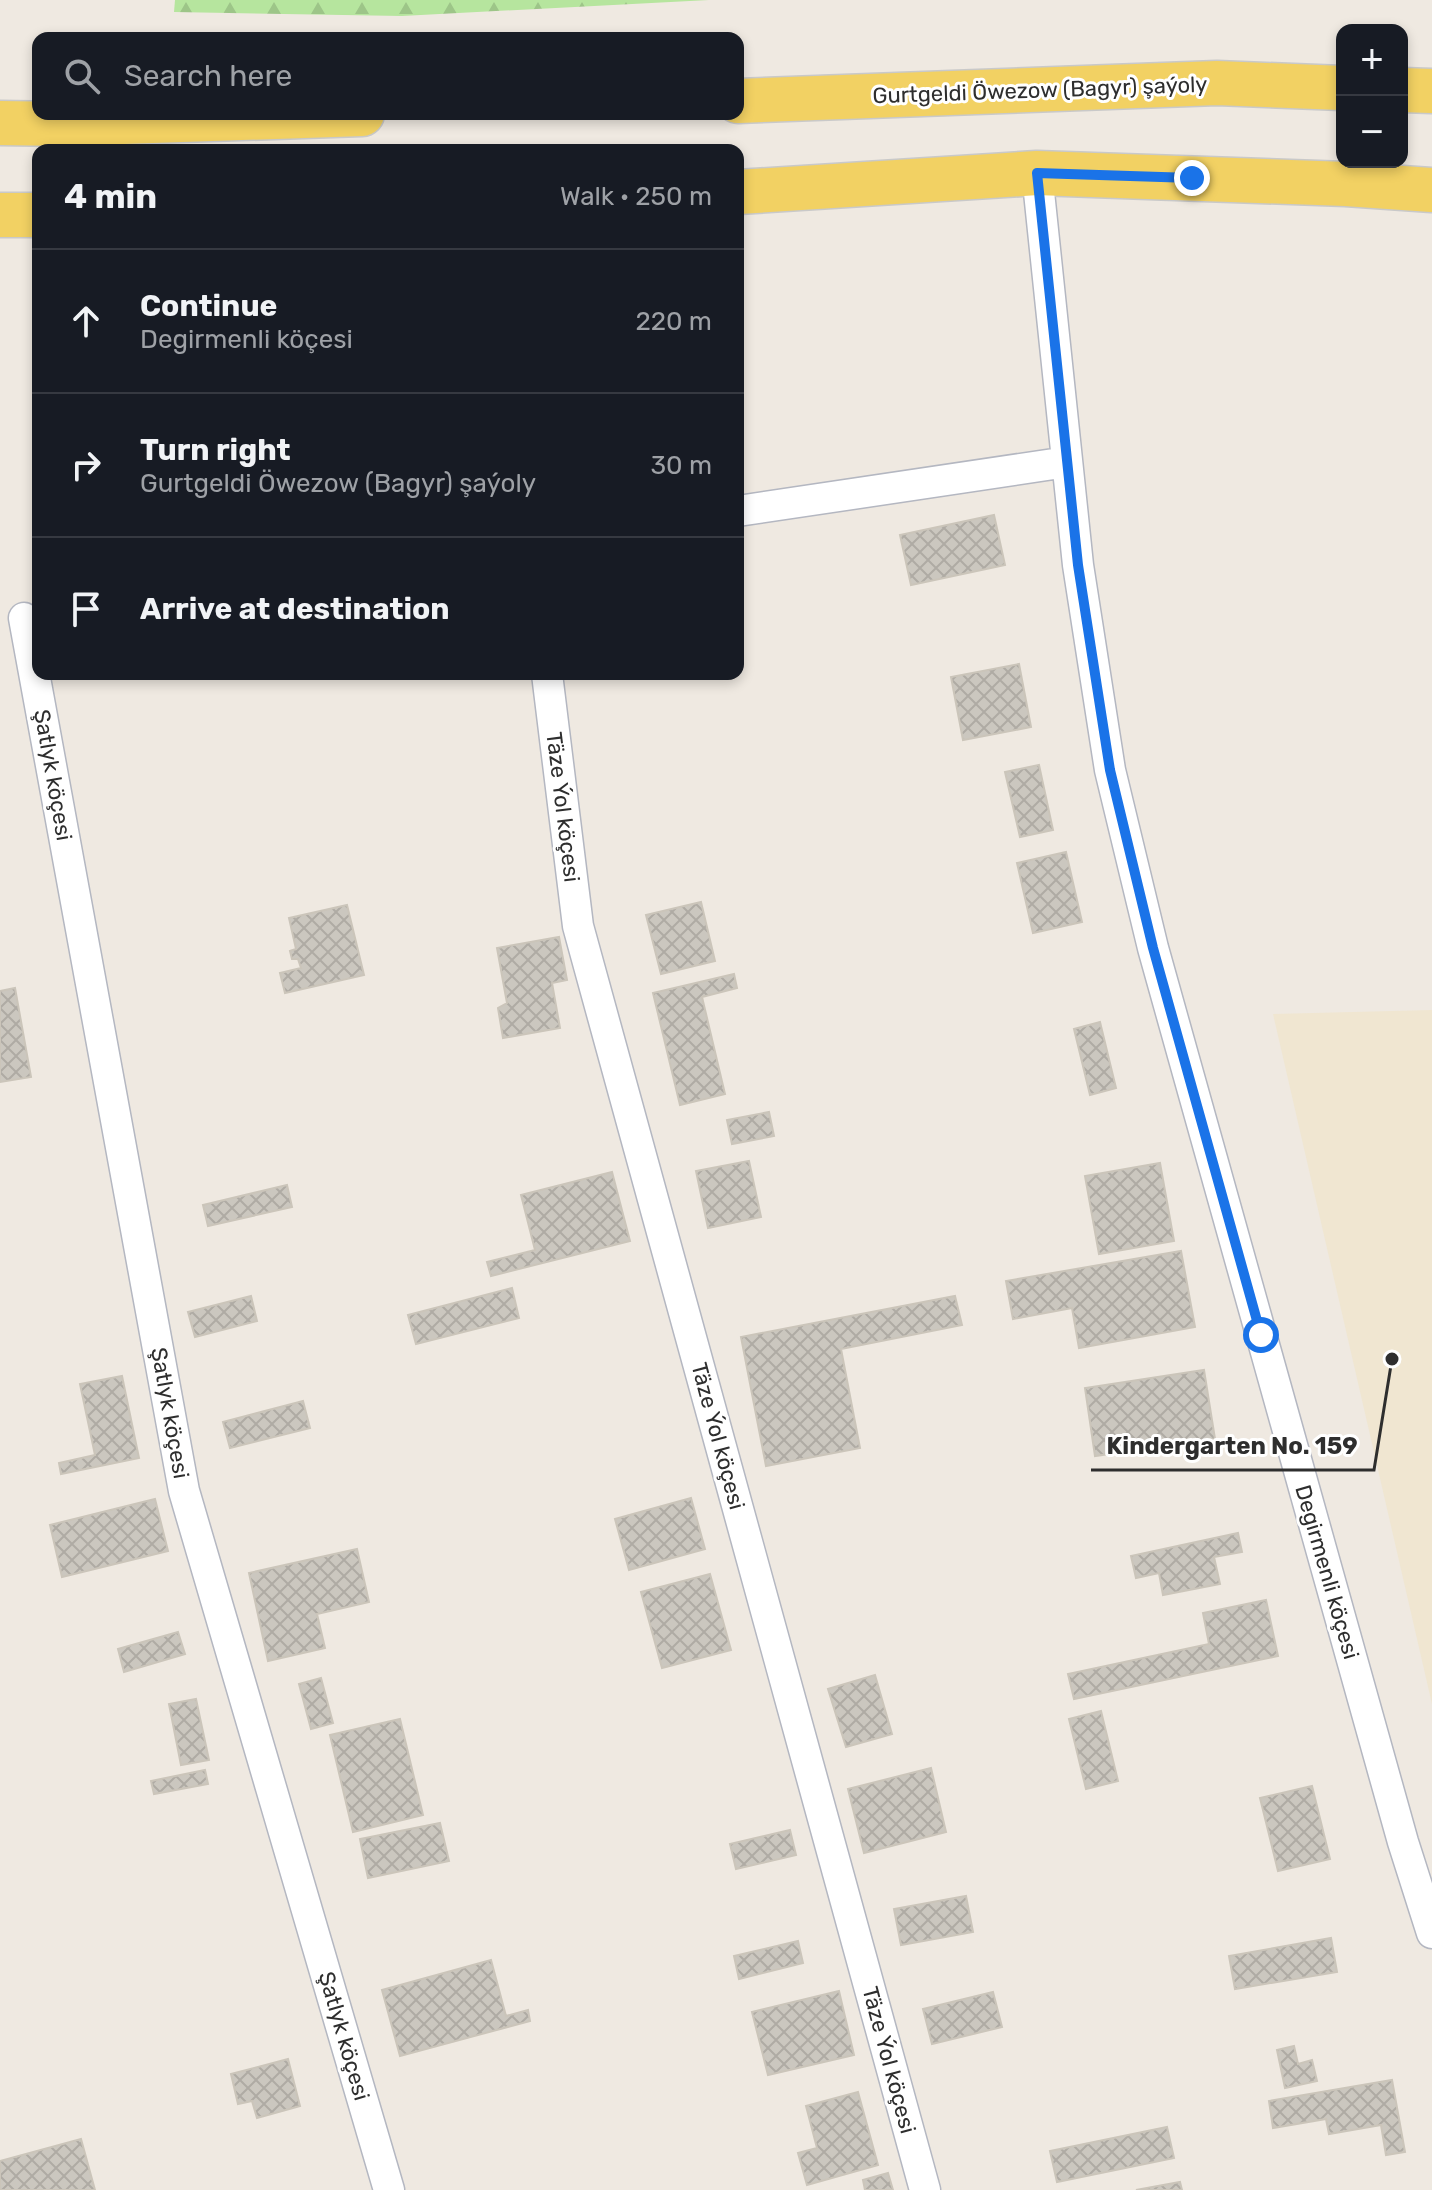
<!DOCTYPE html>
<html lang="en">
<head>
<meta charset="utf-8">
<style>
	:root { --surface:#171b24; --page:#242831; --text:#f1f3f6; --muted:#9ea1a6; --line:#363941 }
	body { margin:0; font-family:Rubik,sans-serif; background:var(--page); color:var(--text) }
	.controls { position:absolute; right:24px; top:24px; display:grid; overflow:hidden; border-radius:16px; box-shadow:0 4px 12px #0003 }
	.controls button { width:72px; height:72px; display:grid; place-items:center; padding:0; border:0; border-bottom:2px solid var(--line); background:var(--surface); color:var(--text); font:40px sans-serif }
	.stop { position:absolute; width:24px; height:24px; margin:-18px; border:6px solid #1a73e8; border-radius:50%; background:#fff }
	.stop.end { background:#1a73e8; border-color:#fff; box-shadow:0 2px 8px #0008 }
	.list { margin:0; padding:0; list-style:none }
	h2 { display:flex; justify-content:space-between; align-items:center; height:104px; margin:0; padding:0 32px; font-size:34px }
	h2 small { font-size:26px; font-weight:400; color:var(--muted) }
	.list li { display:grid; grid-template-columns:52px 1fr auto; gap:24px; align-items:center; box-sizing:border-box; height:144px; padding:0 32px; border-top:2px solid var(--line) }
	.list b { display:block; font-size:30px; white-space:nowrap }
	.list p { margin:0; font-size:26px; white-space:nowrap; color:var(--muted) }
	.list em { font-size:26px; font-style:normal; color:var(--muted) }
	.icon { flex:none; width:44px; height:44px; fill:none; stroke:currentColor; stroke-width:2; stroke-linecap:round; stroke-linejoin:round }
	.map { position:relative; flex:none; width:1432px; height:2190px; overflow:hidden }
	.search { position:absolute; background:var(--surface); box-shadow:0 4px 12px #0003; left:32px; top:32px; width:712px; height:88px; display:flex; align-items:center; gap:20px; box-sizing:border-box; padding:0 28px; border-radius:16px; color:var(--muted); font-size:30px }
	.panel { position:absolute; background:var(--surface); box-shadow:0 4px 12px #0003; left:32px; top:144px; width:712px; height:536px; border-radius:16px }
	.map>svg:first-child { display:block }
</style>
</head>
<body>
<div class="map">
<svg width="1432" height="2190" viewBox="0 0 1432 2190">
	<defs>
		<pattern id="forest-firs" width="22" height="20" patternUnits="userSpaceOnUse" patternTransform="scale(2)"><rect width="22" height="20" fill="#b6e59e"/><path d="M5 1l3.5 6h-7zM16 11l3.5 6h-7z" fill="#9dc588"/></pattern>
		<pattern id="building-cross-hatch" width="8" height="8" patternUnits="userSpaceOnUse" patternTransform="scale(2)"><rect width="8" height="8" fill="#cbc7bf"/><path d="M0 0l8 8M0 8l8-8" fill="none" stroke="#afaba4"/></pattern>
	</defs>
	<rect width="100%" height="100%" fill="#efe9e1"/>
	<path fill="#f0e6d1" d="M 1432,1010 L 1432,1704 L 1273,1014 Z"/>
	<path fill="url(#forest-firs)" d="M 175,0 L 709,0 L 402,16 L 174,12 Z"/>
	<path fill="url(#building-cross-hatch)" stroke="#cbc5ba" stroke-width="2" d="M 994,515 L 1005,565 L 911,585 L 900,535 Z
		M 1019,664 L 1031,727 L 963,740 L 951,677 Z
		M 1039,765 L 1053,830 L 1020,837 L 1005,772 Z
		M 1066,852 L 1082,922 L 1033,933 L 1017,863 Z
		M 701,902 L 715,961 L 661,974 L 646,915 Z
		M 347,905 L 364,975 L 285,993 L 280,973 L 301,968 L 298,959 L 292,959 L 290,951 L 296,949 L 289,918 Z
		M 559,937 L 567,980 L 552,983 L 560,1028 L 503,1038 L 498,1008 L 507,1003 L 497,948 Z
		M 734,974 L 737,988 L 702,997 L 725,1094 L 680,1105 L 653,993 Z
		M 15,988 L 31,1077 L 0,1082 L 0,991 Z
		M 1100,1022 L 1116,1088 L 1090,1095 L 1074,1029 Z
		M 769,1112 L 774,1136 L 732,1144 L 727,1120 Z
		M 749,1161 L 761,1217 L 708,1228 L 696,1171 Z
		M 1160,1163 L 1174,1241 L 1099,1254 L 1085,1176 Z
		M 612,1172 L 630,1241 L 491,1276 L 487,1262 L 535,1250 L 521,1195 Z
		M 287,1185 L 292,1207 L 208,1226 L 203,1205 Z
		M 1181,1251 L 1195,1327 L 1079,1348 L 1072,1308 L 1013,1319 L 1006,1281 Z
		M 512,1288 L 519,1318 L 416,1344 L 408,1315 Z
		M 251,1296 L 257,1321 L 195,1337 L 188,1312 Z
		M 955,1296 L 962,1325 L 841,1349 L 860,1448 L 766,1466 L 741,1337 Z
		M 1204,1370 L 1215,1439 L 1095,1456 L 1085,1388 Z
		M 122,1376 L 139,1458 L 61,1474 L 59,1463 L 95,1455 L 80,1384 Z
		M 303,1401 L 310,1428 L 230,1448 L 223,1422 Z
		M 691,1498 L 705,1549 L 629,1570 L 615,1519 Z
		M 155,1499 L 168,1551 L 62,1577 L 50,1525 Z
		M 1238,1533 L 1242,1552 L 1214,1557 L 1220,1584 L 1163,1595 L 1159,1573 L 1136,1578 L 1131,1556 Z
		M 357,1549 L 369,1602 L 317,1614 L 325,1648 L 268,1661 L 249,1573 Z
		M 710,1574 L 731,1650 L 662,1668 L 641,1592 Z
		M 1266,1600 L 1278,1656 L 1074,1699 L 1068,1674 L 1209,1644 L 1203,1613 Z
		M 178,1632 L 185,1654 L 124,1672 L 118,1649 Z
		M 875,1675 L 892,1734 L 846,1747 L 828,1689 Z
		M 321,1678 L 333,1723 L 311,1729 L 299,1684 Z
		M 196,1699 L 209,1760 L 181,1765 L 169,1704 Z
		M 1101,1711 L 1118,1781 L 1086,1789 L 1069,1719 Z
		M 400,1719 L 423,1815 L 353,1832 L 330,1735 Z
		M 931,1768 L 946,1832 L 864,1853 L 848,1789 Z
		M 205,1770 L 208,1784 L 154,1794 L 151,1781 Z
		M 1312,1786 L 1330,1859 L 1278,1871 L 1260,1798 Z
		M 440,1823 L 449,1861 L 368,1878 L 360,1839 Z
		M 790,1830 L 796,1855 L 736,1869 L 730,1844 Z
		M 966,1896 L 973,1932 L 901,1945 L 894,1909 Z
		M 1331,1938 L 1337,1972 L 1235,1989 L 1229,1956 Z
		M 798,1941 L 803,1963 L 739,1979 L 734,1956 Z
		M 491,1960 L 506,2016 L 528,2010 L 530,2021 L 400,2056 L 382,1990 Z
		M 839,1991 L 854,2055 L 768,2075 L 752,2012 Z
		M 993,1992 L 1002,2027 L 932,2044 L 923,2009 Z
		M 1294,2046 L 1298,2064 L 1312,2060 L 1317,2081 L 1285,2088 L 1277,2050 Z
		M 288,2059 L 300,2106 L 257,2118 L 252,2101 L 238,2104 L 231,2074 Z
		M 1392,2080 L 1405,2152 L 1386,2155 L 1381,2125 L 1329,2134 L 1326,2119 L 1273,2128 L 1269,2101 Z
		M 858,2092 L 878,2165 L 807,2185 L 798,2153 L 817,2148 L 806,2106 Z
		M 1167,2127 L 1174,2158 L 1057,2182 L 1050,2151 Z
		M 81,2139 L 95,2190 L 0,2190 L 0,2161 Z
		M 888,2173 L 893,2190 L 865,2190 L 863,2180 Z
		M 1180,2182 L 1182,2190 L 1136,2190 Z"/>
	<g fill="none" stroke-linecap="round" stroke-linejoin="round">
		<defs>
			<path id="minor" d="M 1037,173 L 1078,565 L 1110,770 L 1153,948 L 1403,1842 L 1432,1933
				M 738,511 L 1067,462
				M 24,618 L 184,1491 L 389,2190
				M 547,674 L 578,926 L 925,2190"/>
			<path id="primary" d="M 1402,90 L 1432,91
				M 738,101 L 1217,83 L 1342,88
				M 0,123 L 64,124 L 362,114
				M 738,192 L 1037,173 L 1346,184 L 1432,190
				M 0,215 L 38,215"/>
		</defs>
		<use href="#minor" stroke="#b4b7c1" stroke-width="33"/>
		<use href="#primary" stroke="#c9c9c9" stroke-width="47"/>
		<use href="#minor" stroke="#fff" stroke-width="30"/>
		<use href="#primary" stroke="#f2d163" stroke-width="44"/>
	</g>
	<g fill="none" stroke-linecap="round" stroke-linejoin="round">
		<path stroke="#1a73e8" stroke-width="10" d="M 1192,178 L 1037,173 L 1078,565 L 1110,770 L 1153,948 L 1261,1335"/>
	</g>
	<g text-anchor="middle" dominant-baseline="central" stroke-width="6" stroke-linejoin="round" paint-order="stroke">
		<g font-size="22" fill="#2e2e2e" stroke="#fff">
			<text transform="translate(1040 90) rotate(-2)">Gurtgeldi Öwezow (Bagyr) şaýoly</text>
			<text transform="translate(53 775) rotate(80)">Şatlyk köçesi</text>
			<text transform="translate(563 807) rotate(83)">Täze Ýol köçesi</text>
			<text transform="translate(170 1413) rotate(80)">Şatlyk köçesi</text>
			<text transform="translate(718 1436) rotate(75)">Täze Ýol köçesi</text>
			<text transform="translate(1327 1572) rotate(74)">Degirmenli köçesi</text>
			<text transform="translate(344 2036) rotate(74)">Şatlyk köçesi</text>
			<text transform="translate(889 2060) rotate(75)">Täze Ýol köçesi</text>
		</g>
	</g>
	<path fill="none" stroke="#2e2e2e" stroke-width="3" d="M1392 1359L1374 1470H1091"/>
	<circle fill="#2e2e2e" stroke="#fff" stroke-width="3" cx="1392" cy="1359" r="8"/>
	<g font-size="24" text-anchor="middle" font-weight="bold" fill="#2e2e2e" stroke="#fff" stroke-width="6" stroke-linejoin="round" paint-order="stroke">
		<text x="1232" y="1454">Kindergarten No. 159</text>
	</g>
</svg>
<div class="controls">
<button>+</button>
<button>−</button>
</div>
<div class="stop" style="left:1261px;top:1335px"></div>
<div class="stop end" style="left:1192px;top:178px"></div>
<div class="search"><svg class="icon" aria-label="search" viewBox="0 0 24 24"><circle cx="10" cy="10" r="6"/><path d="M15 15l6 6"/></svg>Search here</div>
<section class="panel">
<h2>4 min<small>Walk · 250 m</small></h2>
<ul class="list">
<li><svg class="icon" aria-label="ahead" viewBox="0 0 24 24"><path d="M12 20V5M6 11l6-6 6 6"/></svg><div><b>Continue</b><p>Degirmenli köçesi</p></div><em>220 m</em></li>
<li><svg class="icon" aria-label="right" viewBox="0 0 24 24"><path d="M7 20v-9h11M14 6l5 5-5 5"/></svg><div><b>Turn right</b><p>Gurtgeldi Öwezow (Bagyr) şaýoly</p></div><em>30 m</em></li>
<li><svg class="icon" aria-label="arrive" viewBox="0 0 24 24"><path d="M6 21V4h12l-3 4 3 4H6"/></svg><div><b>Arrive at destination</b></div></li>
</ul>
</section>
</div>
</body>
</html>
